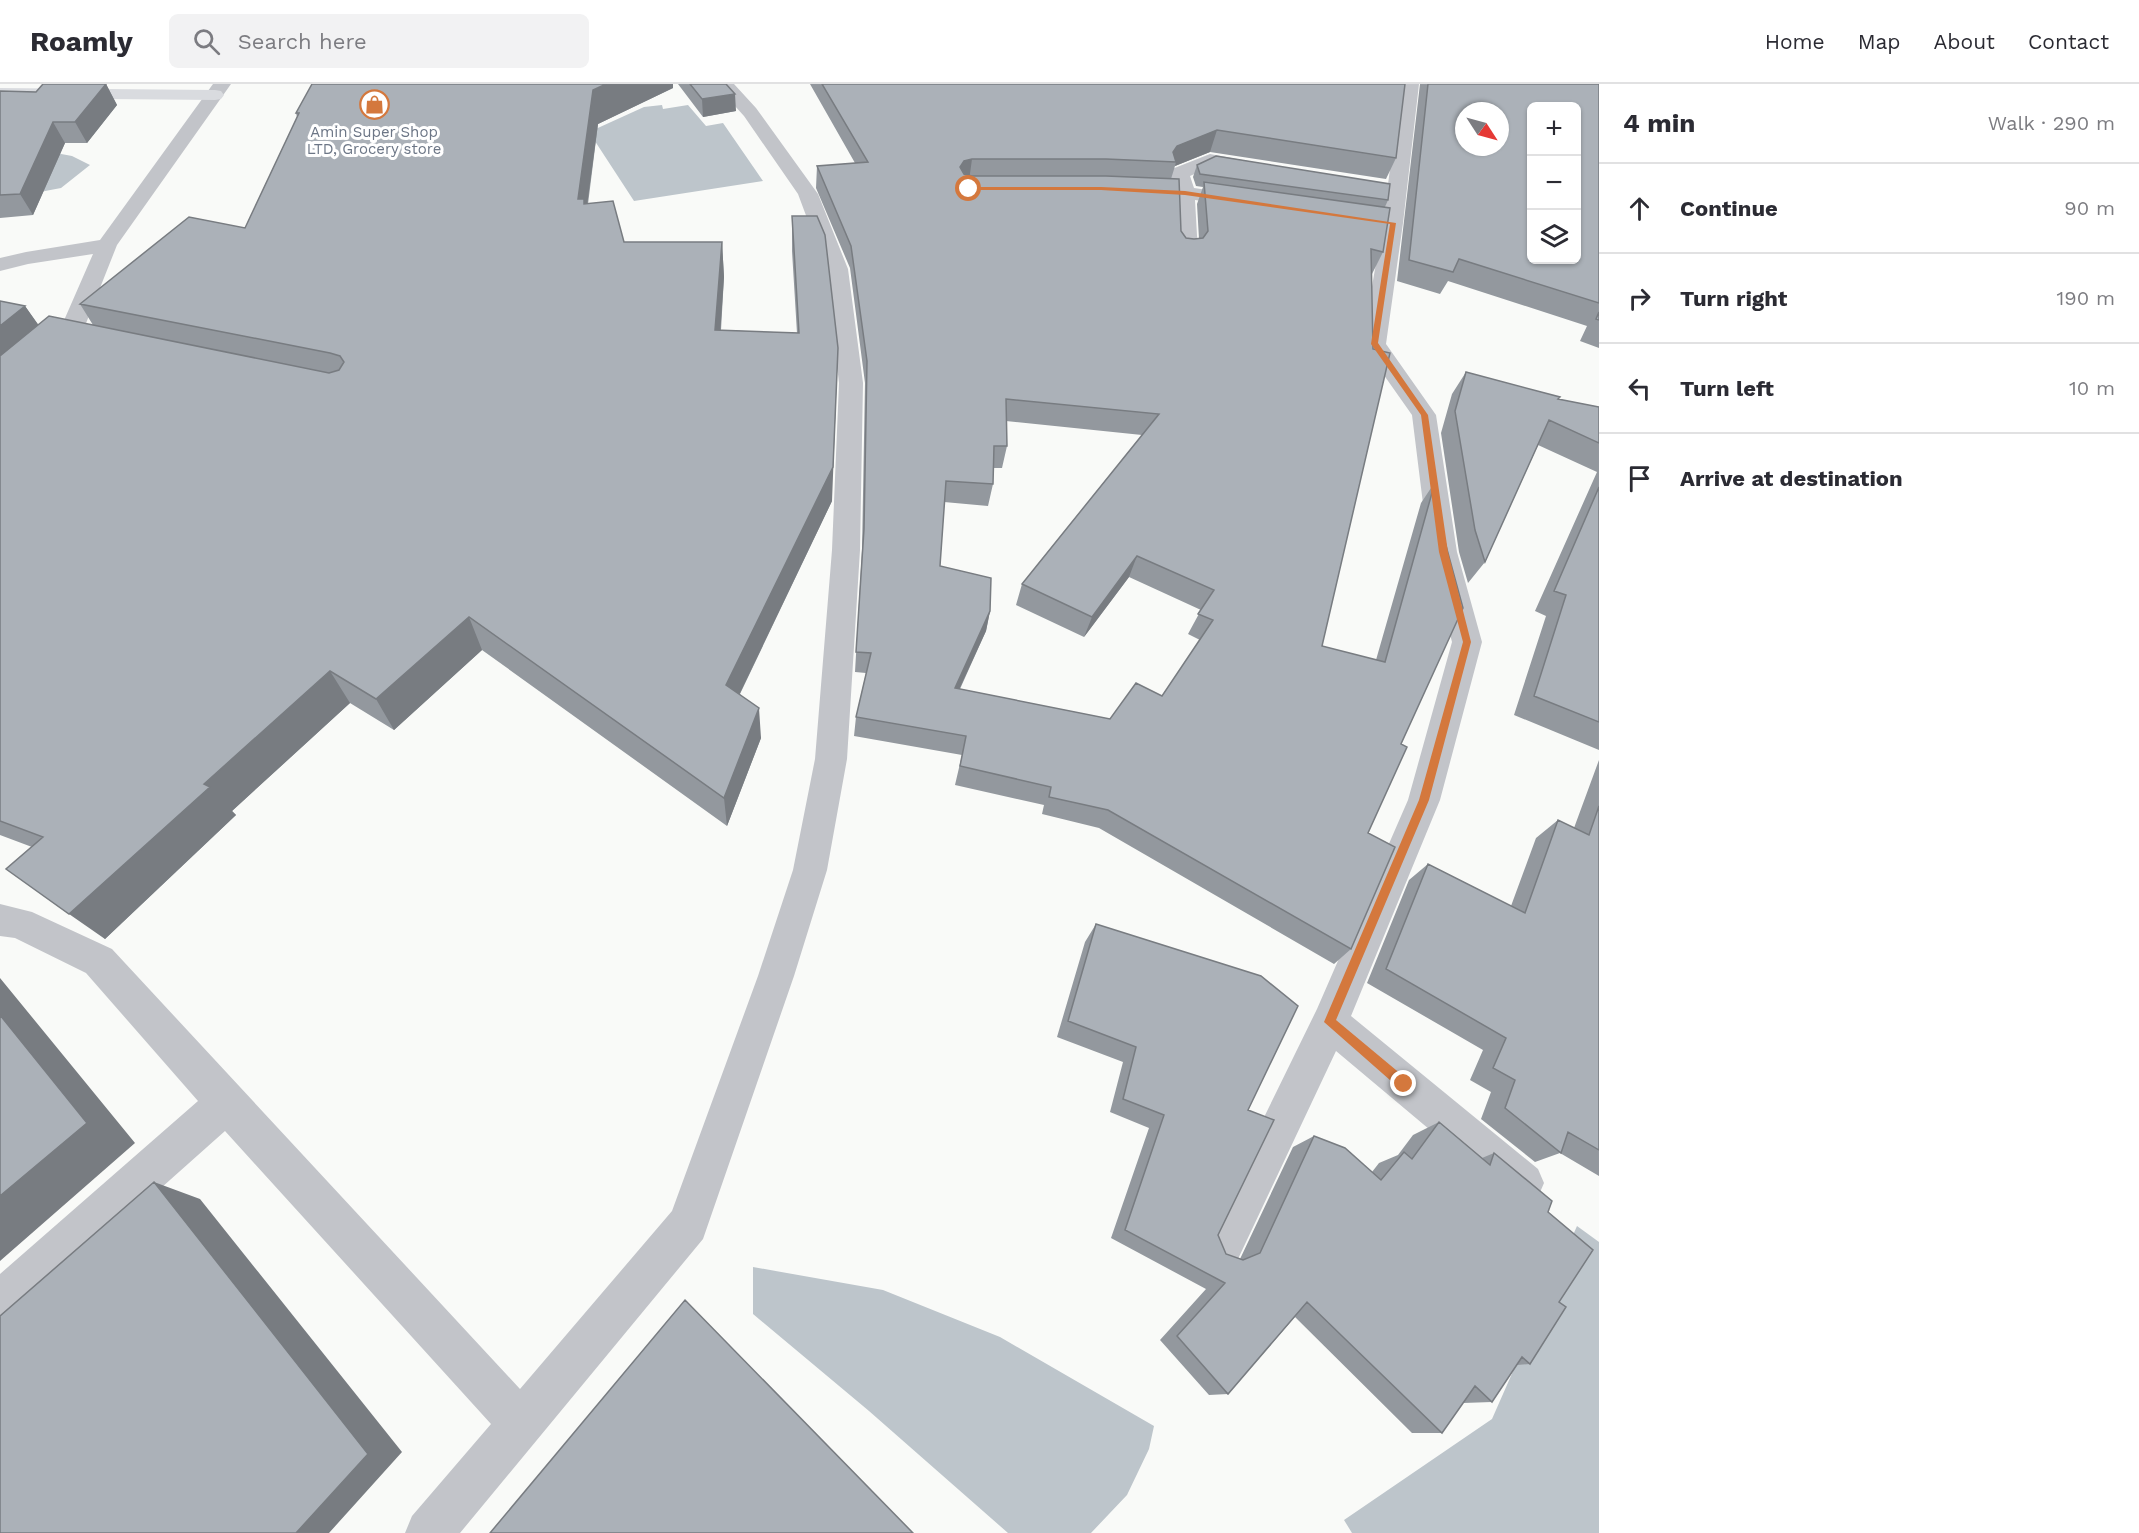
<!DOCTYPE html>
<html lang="en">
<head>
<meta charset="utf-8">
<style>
	:root { --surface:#fff; --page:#f2f2f3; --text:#2b2b33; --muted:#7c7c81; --line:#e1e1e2 }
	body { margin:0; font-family:"Work Sans",sans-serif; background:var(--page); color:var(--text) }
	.controls { position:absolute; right:18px; top:18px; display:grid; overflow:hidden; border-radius:9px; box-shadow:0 2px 4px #0004 }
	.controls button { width:54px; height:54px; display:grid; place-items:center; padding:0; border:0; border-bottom:2px solid var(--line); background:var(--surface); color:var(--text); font:30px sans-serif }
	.compass { position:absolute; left:1455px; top:18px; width:54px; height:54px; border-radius:50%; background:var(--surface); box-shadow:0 2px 4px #0004; rotate:126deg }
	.stop { position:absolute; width:18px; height:18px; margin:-14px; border:4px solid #d4783d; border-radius:50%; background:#fff }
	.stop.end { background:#d4783d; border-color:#fff; box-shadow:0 2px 6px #0008 }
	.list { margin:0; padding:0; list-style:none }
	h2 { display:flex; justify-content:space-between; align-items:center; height:78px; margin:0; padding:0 24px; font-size:26px }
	h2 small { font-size:20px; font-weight:400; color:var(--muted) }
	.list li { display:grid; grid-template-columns:39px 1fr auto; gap:18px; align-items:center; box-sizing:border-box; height:90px; padding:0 24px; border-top:2px solid var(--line) }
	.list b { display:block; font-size:22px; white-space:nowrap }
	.list em { font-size:20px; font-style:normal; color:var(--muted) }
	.icon { flex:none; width:33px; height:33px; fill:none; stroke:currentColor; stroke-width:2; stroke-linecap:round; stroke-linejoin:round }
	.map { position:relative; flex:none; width:1599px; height:1449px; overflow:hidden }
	header { display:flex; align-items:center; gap:36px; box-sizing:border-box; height:84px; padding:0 30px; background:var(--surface); border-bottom:2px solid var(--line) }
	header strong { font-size:28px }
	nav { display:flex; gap:33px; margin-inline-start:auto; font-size:21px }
	.search { width:420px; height:54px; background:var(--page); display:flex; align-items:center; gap:15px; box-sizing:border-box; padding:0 21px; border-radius:9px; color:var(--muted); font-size:22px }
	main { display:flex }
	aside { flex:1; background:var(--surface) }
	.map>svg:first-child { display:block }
</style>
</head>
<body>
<header>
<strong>Roamly</strong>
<div class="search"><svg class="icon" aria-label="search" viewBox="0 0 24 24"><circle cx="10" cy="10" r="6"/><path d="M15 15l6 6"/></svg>Search here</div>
<nav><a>Home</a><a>Map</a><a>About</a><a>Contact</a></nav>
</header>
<main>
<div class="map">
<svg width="1599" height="1449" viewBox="0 0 1599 1449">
	<rect width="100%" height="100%" fill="#f9faf8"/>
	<path fill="#bdc5cb" d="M 662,21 L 663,25 L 688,21 L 706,42 L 723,39 L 763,97 L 634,117 L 589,48 L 644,23 Z
		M 45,67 L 72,72 L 90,81 L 61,104 L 24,111 Z
		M 1577,1142 L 1599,1158 L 1599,1449 L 1352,1449 L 1344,1436 L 1492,1335 Z
		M 753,1183 L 883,1206 L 1000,1253 L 1154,1342 L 1149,1365 L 1127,1411 L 1091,1449 L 1008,1449 L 869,1327 L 753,1230 Z"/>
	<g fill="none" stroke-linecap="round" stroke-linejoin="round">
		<path fill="#c2c4c9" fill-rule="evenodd" d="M 213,0 L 231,0 L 117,161 L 79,257 L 75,262 L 67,264 L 59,262 L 55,257 L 93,170 L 28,180 L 0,187 L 0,174 L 26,168 L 100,156 Z
			M 715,0 L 734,0 L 756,24 L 818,110 L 848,185 L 863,299 L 860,466 L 847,675 L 827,786 L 794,892 L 703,1155 L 460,1449 L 405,1449 L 412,1432 L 491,1340 L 225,1047 L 15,1234 L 0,1241 L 0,1190 L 198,1017 L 86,889 L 15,854 L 0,852 L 0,820 L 32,828 L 112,865 L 520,1305 L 672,1127 L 758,892 L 793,786 L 815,675 L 832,466 L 839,299 L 826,185 L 798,110 L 744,32 Z
			M 1401,0 L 1419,0 L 1403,139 L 1386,260 L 1436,331 L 1457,468 L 1482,558 L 1440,716 L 1351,932 L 1538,1085 L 1544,1099 L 1538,1113 L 1524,1119 L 1510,1113 L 1336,967 L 1238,1175 L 1223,1181 L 1208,1175 L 1202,1160 L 1317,925 L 1408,716 L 1452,558 L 1429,468 L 1412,331 L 1362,260 L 1383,139 Z
			M 1210,70 L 1248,77 L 1251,81 L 1248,85 L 1241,87 L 1212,82 L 1190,92 L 1194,104 L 1243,111 L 1250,113 L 1253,117 L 1250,121 L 1243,123 L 1195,116 L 1198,169 L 1195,174 L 1187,175 L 1179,174 L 1176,169 L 1175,115 L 1158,112 L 1155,108 L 1158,104 L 1173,102 L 1169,89 L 1172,85 Z"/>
		<path fill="#d9dbdf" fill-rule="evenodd" d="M 0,4 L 215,6 L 221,7 L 224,11 L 221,15 L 215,16 L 0,14 Z"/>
	</g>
	<path fill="#93989e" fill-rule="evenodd" d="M 106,0 L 117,21 L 87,59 L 65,59 L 33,131 L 0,134 L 0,7 L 36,8 Z
		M 678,0 L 726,0 L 736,27 L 703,33 Z
		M 810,0 L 1405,0 L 1396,74 L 1386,95 L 1210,68 L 1175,82 L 1171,95 L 1181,147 L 1186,154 L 1194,155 L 1199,155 L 1197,120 L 1203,103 L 1196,102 L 1193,93 L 1197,81 L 1388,116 L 1385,123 L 1383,168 L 1372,190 L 1322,562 L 1376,576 L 1421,419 L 1435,398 L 1401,660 L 1368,749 L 1351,865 L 1334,880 L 1099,744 L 1042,730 L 1044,721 L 955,701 L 962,671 L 854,652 L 856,633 L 866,589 L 855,588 L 862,466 L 865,299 L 850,184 L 816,104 L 817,82 L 855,79 ZM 1006,337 L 1142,351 L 1022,500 L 1016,521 L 1084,553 L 1129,493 L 1201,526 L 1188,550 L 1200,556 L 1162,612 L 1110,635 L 960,605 L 986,547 L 990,527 L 940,482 L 944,418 L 988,422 L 993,400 L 993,384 L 1002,384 L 1007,362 Z
		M 1420,0 L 1599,0 L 1599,264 L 1580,257 L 1587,242 L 1448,197 L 1440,210 L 1397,197 Z
		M 673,4 L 598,40 L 588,120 L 624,158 L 722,158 L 724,193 L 721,246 L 797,249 L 792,167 L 792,132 L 832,417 L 740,610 L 761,654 L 727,742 L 482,566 L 394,646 L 350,619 L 232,727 L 236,731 L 105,855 L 32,763 L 0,751 L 0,217 L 25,222 L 38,241 L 93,241 L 80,220 L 245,144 L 297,33 L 296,29 Z
		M 1466,288 L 1558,315 L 1599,323 L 1599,666 L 1514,631 L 1546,532 L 1535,527 L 1597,388 L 1538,361 L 1485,478 L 1468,499 L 1459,468 L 1441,349 L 1452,310 Z
		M 1599,676 L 1599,1092 L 1560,1069 L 1535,1078 L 1481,1035 L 1491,1008 L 1470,996 L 1483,966 L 1367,899 L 1409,796 L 1428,780 L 1511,822 L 1536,754 L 1558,736 L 1574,744 Z
		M 1096,840 L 1248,1026 L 1218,1151 L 1226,1170 L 1240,1175 L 1293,1063 L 1314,1052 L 1372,1088 L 1379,1079 L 1398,1071 L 1413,1051 L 1439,1038 L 1482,1074 L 1494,1069 L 1548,1128 L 1559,1218 L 1530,1280 L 1517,1281 L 1492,1318 L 1463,1319 L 1442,1349 L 1412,1349 L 1295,1233 L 1228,1310 L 1209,1311 L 1160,1256 L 1206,1205 L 1111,1154 L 1149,1044 L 1110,1028 L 1123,978 L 1057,953 L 1085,858 Z"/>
	<path fill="#787c81" d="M 106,0 L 117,21 L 87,59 L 75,38 Z
		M 606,0 L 673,0 L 673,4 L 598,40 L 586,129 L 578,115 L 593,6 Z
		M 735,10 L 736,27 L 703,33 L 702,15 Z
		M 53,38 L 65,59 L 33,131 L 20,110 Z
		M 1217,46 L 1210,68 L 1175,82 L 1176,78 L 1173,68 L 1177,62 Z
		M 972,75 L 969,97 L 960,83 L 964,77 Z
		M 722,158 L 724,193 L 718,281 L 715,246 Z
		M 25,222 L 50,257 L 0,298 L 0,242 Z
		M 838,264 L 832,417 L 729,632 L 726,601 Z
		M 1137,472 L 1129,493 L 1084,553 L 1092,533 Z
		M 990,527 L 986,547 L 951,623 L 955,604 Z
		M 469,533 L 482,566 L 394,646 L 376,615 Z
		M 330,587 L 350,619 L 232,727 L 236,731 L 105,855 L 69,830 L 204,700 Z
		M 759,624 L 761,654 L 727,742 L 724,714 Z
		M 0,894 L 135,1059 L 0,1177 Z
		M 154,1098 L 200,1115 L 402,1368 L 329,1449 L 296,1449 Z"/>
	<path fill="#abb1b8" stroke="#787c81" stroke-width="1.5" fill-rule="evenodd" d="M 43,0 L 106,0 L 75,38 L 53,38 L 20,110 L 0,111 L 0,7 L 36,8 Z
		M 312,0 L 606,0 L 593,6 L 578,115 L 584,115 L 584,120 L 613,117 L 624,158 L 722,158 L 715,246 L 799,249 L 792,132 L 817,132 L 825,151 L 838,264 L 833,383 L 726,601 L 759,624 L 724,714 L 469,533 L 376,615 L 330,587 L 204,700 L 210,703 L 69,830 L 6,785 L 43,753 L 0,737 L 0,272 L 49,232 L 329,289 L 339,286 L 344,278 L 340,272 L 330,269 L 80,220 L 189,133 L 245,144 L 299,29 L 296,29 Z
		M 690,0 L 726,0 L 735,10 L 702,15 Z
		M 822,0 L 1405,0 L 1396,74 L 1217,46 L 1177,62 L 1173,68 L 1176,78 L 1106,75 L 972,75 L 964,77 L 960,83 L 964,90 L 972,92 L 1106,92 L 1179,95 L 1181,147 L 1186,154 L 1194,155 L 1203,154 L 1208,147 L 1204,98 L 1390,124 L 1383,168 L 1371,165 L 1373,265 L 1390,269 L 1322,562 L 1385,578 L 1435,398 L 1442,447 L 1463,524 L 1401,660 L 1407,663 L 1368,749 L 1395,763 L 1351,865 L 1108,726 L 1049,713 L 1051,703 L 960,682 L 966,652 L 856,633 L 871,569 L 856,568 L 864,445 L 867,277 L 851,162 L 817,82 L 868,78 ZM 1006,315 L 1159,330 L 1022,500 L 1092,533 L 1137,472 L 1214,506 L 1198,530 L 1213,536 L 1162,612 L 1136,599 L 1110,635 L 955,604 L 990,527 L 991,494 L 940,482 L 946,397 L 993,400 L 994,362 L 1007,362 Z
		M 1428,0 L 1599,0 L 1599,219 L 1459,175 L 1453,188 L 1409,176 ZM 1532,22 L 1576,22 L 1576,176 L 1532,176 ZM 1464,27 L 1500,27 L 1500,63 L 1464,63 Z
		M 1216,72 L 1390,100 L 1388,116 L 1200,90 L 1197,81 Z
		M 0,217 L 25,222 L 0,242 Z
		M 1599,228 L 1599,236 L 1596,235 Z
		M 1466,288 L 1560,313 L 1558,315 L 1599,323 L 1599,359 L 1549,336 L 1485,478 L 1475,446 L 1455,327 Z
		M 1599,403 L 1599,638 L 1534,612 L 1566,511 L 1554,507 Z
		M 1599,722 L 1599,1066 L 1568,1048 L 1561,1069 L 1505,1024 L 1515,996 L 1493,984 L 1506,954 L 1386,885 L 1428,780 L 1525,829 L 1558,736 L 1589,751 Z
		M 1096,840 L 1261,892 L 1298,922 L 1248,1026 L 1274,1036 L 1218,1151 L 1226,1170 L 1243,1176 L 1260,1169 L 1314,1052 L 1345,1064 L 1381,1096 L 1404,1068 L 1412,1075 L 1439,1038 L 1490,1081 L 1494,1069 L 1552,1117 L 1548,1128 L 1593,1166 L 1559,1218 L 1566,1223 L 1530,1280 L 1522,1273 L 1492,1318 L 1475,1302 L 1442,1349 L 1307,1218 L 1228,1310 L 1177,1252 L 1225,1199 L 1125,1146 L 1164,1031 L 1123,1015 L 1136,963 L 1068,937 Z
		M 0,931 L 87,1039 L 0,1112 Z
		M 154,1098 L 368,1370 L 296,1449 L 0,1449 L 0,1232 Z
		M 685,1216 L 913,1449 L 490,1449 Z"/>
	<path fill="#d4783d" d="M 969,103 L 1101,103 L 1185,107 L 1396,139 L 1378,259 L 1428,331 L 1448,468 L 1471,558 L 1429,716 L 1336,936 L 1408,996 L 1408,1004 L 1399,1004 L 1324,938 L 1419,716 L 1463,558 L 1439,468 L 1421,331 L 1371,260 L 1390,140 L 1185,111 L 1101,106 L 967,106 Z"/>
	<defs>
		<symbol id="shop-ring" viewBox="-11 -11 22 22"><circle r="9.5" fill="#fff" stroke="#d4783d" stroke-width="1.5"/><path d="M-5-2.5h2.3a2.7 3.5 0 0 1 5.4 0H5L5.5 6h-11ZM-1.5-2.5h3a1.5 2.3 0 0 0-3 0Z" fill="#d4783d"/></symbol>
	</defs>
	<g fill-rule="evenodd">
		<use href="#shop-ring" x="358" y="4" width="33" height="33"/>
	</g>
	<g text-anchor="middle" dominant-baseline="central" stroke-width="6" stroke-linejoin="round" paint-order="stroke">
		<g font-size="15" fill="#6c7686" stroke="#fff">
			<text x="374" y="48">Amin Super Shop<tspan x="374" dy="17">LTD, Grocery store</tspan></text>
		</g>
	</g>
</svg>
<div class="controls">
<button>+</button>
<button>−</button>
<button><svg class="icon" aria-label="layers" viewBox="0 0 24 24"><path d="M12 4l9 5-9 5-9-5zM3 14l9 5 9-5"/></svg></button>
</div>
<svg class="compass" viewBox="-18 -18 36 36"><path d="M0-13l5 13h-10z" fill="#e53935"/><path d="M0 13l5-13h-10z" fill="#7c7c81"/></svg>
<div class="stop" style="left:969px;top:105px"></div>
<div class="stop end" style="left:1404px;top:1000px"></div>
</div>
<aside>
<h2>4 min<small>Walk · 290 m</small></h2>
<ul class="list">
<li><svg class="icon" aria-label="ahead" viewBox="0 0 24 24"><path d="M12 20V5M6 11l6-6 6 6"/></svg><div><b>Continue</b></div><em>90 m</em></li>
<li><svg class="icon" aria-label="right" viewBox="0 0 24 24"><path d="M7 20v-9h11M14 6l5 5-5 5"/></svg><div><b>Turn right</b></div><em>190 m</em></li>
<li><svg class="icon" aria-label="left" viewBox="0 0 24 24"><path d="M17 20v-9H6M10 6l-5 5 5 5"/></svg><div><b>Turn left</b></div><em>10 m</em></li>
<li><svg class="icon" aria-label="arrive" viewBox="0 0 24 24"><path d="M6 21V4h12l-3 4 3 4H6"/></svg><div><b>Arrive at destination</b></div></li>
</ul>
</aside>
</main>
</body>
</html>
